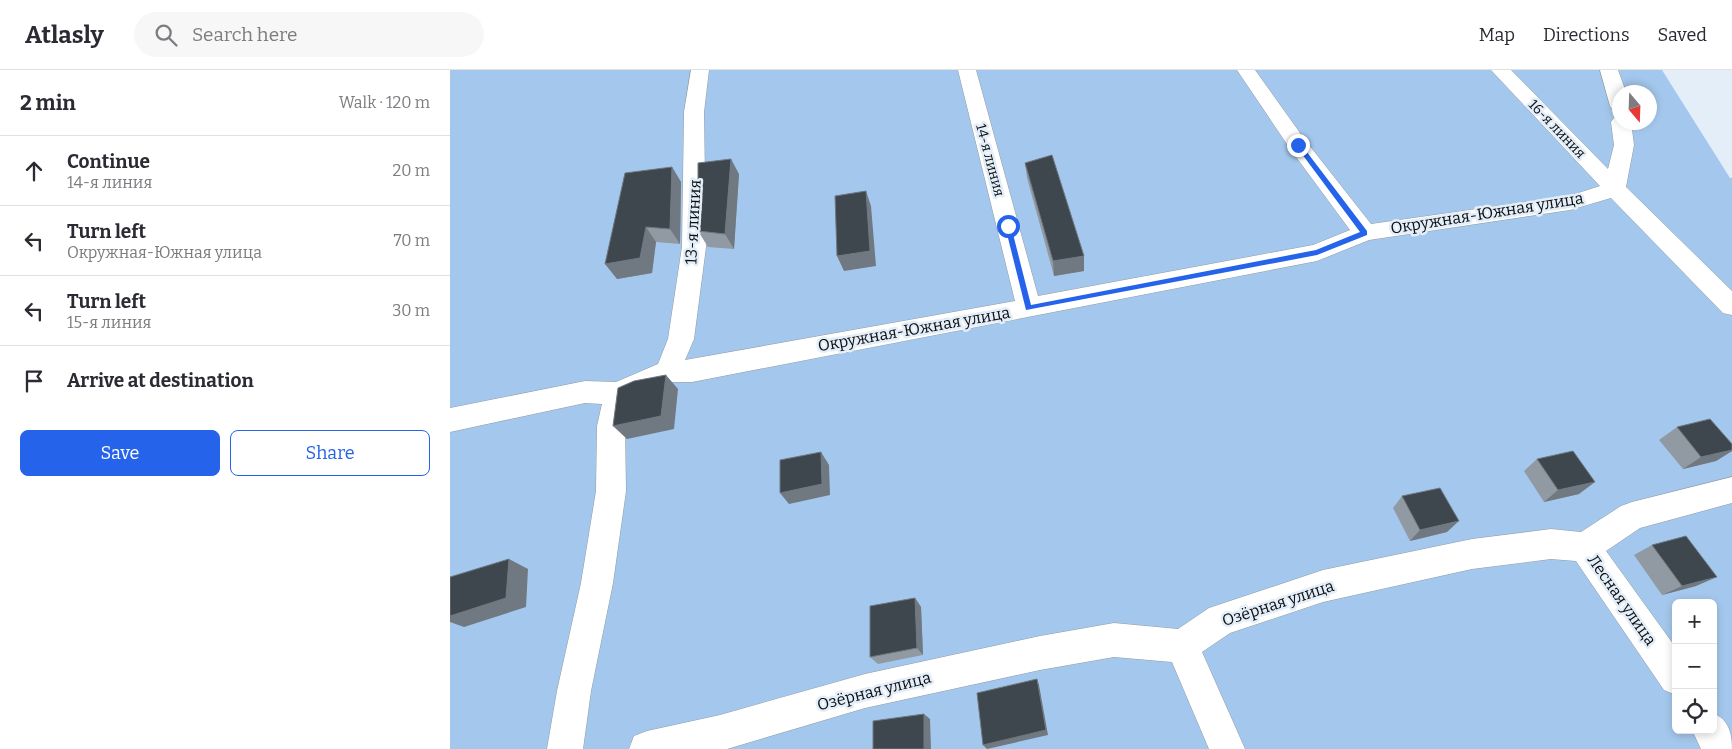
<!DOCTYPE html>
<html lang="en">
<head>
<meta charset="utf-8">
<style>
	:root { --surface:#fff; --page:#f7f7f7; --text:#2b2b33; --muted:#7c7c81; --line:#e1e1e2; --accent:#2563eb }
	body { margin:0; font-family:Bitter,serif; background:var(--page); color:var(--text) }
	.controls { position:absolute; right:15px; bottom:15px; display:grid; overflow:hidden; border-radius:8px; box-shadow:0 2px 8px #0003 }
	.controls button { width:45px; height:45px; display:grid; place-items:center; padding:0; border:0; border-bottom:1px solid var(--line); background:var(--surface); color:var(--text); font:25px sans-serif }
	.compass { position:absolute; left:1162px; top:15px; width:45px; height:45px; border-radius:50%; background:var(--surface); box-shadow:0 2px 8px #0003; rotate:161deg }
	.stop { position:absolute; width:15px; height:15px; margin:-11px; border:4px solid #2563eb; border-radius:50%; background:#fff }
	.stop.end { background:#2563eb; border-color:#fff; box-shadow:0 1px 5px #0008 }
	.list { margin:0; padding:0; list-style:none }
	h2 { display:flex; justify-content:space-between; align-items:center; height:65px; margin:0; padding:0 20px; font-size:21px }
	h2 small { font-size:16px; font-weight:400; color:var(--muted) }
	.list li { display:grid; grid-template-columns:32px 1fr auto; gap:15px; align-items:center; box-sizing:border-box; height:70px; padding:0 20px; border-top:1px solid var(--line) }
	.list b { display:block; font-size:19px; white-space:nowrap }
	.list p { margin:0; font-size:16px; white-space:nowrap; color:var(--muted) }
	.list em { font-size:16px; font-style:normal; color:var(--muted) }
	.actions { display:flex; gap:10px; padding:15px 20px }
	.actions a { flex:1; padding:11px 0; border:1px solid var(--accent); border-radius:8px; text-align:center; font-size:18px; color:var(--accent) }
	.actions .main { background:var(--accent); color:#fff }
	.icon { flex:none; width:28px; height:28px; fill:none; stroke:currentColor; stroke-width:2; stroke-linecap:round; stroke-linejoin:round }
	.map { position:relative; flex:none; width:1282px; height:679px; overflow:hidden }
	header { display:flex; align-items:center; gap:30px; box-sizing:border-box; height:70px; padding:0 25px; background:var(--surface); border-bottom:1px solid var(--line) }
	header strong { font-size:24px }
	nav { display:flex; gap:28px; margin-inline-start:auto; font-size:18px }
	.search { width:350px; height:45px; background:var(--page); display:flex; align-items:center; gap:12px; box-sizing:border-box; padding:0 18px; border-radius:28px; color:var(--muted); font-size:19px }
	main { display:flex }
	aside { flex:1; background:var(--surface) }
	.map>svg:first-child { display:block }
</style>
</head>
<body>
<header>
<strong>Atlasly</strong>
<div class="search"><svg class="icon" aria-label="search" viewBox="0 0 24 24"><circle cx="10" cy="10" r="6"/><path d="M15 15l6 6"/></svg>Search here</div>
<nav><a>Map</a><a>Directions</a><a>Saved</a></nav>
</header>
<main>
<aside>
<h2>2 min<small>Walk · 120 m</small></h2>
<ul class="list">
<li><svg class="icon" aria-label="ahead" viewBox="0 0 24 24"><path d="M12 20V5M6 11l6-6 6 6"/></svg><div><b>Continue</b><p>14-я линия</p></div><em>20 m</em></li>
<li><svg class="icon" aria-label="left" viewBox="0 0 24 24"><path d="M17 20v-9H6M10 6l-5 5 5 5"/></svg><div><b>Turn left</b><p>Окружная-Южная улица</p></div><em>70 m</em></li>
<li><svg class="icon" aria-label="left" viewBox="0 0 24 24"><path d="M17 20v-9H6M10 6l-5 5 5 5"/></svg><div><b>Turn left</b><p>15-я линия</p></div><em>30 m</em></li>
<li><svg class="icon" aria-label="arrive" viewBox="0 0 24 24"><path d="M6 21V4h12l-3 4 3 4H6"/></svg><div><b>Arrive at destination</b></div></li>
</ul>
<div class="actions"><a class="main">Save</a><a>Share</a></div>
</aside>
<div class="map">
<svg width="1282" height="679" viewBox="0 0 1282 679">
	<rect width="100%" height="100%" fill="#e4eef8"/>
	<path fill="#a4c8ed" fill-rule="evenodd" d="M 0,0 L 1212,0 L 1280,108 L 1282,108 L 1282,679 L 0,679 ZM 1170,22 L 1200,22 L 1200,52 L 1170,52 ZM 1226,533 L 1263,533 L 1263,660 L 1226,660 Z"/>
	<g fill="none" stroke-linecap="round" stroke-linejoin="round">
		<defs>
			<path id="minor" d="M 241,0 L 259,0 L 254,42 L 256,177 L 244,269 L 235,290 L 565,231 L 508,0 L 526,0 L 588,226 L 863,175 L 900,160 L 841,80 L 787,0 L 805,0 L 855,70 L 921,154 L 1119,126 L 1150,116 L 1041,0 L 1061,0 L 1158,99 L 1164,75 L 1161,52 L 1164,48 L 1170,46 L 1170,52 L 1181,52 L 1184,75 L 1176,117 L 1282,221 L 1282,245 L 1273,243 L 1161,128 L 1120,140 L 919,170 L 867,191 L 242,312 L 220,312 L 180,330 L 175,356 L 176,421 L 163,513 L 141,621 L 133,679 L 97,679 L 107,621 L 131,513 L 146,421 L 147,356 L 152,334 L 135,333 L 0,362 L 0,338 L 135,311 L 166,312 L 208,294 L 218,269 L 232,177 L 234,42 Z
				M 1150,0 L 1168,0 L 1176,22 L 1170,22 L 1170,42 L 1163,40 L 1160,36 Z
				M 1282,407 L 1282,433 L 1190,458 L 1156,481 L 1226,578 L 1226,625 L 1214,620 L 1126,491 L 1101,489 L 1022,499 L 873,532 L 780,563 L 752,582 L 795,679 L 759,679 L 722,592 L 664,587 L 590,600 L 415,638 L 277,679 L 179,679 L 184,666 L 197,661 L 270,645 L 415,604 L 590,566 L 664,553 L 728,559 L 759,538 L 873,500 L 1022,469 L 1101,459 L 1131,462 L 1171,436 L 1182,432 Z
				M 1263,643 C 1279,650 1282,663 1282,679 L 1251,679 L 1242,660 L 1263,660 Z"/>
		</defs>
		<use href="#minor" stroke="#929ba4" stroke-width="1"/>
		<use href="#minor" fill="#fff" fill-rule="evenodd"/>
	</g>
	<path fill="#919aa3" d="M 575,93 L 634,186 L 634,201 L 604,206 L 577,108 Z
		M 222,97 L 231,112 L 230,174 L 206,172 L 202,203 L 167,209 Z
		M 289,104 L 284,179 L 258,177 L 248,161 Z
		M 1227,357 L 1282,374 L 1282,381 L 1266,391 L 1233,399 L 1209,370 Z
		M 1087,389 L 1129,424 L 1094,432 L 1074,401 Z
		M 952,426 L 997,462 L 960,471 L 943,438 Z
		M 1202,475 L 1246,516 L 1212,525 L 1184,485 Z
		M 465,528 L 471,537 L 473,585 L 428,594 L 420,587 Z"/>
	<path fill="#707881" d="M 281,89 L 289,104 L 284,179 L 275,164 Z
		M 222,97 L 231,112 L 230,174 L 220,159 Z
		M 416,121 L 421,136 L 426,196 L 394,201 L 387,186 Z
		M 196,157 L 206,172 L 202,203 L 167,209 L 155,194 Z
		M 634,186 L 634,201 L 604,206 L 603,191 Z
		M 216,305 L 228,319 L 224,359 L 177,369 L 163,356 Z
		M 1282,380 L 1282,381 L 1266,391 L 1233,399 L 1251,387 Z
		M 371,382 L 379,395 L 380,425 L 339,434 L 330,423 Z
		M 1145,412 L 1129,424 L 1094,432 L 1108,420 Z
		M 1009,451 L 997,462 L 960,471 L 970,460 Z
		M 59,489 L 78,499 L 76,537 L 14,557 L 0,552 L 0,546 Z
		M 1267,507 L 1246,516 L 1212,525 L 1232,516 Z
		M 465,528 L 471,537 L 473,585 L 467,578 Z
		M 587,609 L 589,615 L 598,665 L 537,679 L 533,675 Z
		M 474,644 L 480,649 L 481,679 L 474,679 Z"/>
	<path fill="#3e464e" stroke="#707881" d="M 602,85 L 634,186 L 603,191 L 575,93 Z
		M 281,89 L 275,164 L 248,161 L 248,93 Z
		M 222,97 L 220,159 L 196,157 L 190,188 L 155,194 L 175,103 Z
		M 416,121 L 420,181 L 387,186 L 385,126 Z
		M 216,305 L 211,346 L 163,356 L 168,318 L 184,311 Z
		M 1260,349 L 1282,374 L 1282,380 L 1251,387 L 1227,357 Z
		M 1123,381 L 1145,412 L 1108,420 L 1087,389 Z
		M 371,382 L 372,414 L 330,423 L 330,390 Z
		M 990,418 L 1009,451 L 970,460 L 952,426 Z
		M 1236,466 L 1267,507 L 1232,516 L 1202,475 Z
		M 59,489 L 56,528 L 0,546 L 0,507 Z
		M 465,528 L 467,578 L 420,587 L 420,536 Z
		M 587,609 L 596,660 L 533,675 L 527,623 Z
		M 474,644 L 474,679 L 423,679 L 423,651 Z"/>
	<path fill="#2563eb" d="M 846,73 L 850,73 L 917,161 L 917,165 L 867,185 L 576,240 L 555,156 L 558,154 L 561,156 L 581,235 L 866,180 L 910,162 L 846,76 Z"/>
	<g text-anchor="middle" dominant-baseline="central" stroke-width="5" stroke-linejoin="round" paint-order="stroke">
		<g font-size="14" fill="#0a0d10" stroke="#e4eef8">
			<text transform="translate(1107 59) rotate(46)">16-я линия</text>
			<text transform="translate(540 90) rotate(75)">14-я линия</text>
		</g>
		<g font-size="16" fill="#0a0d10" stroke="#e4eef8">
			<text transform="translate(1037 143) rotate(-9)">Окружная-Южная улица</text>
			<text transform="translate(243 152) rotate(-87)">13-я линия</text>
			<text transform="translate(464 259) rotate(-10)">Окружная-Южная улица</text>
			<text transform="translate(1172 530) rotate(55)">Лесная улица</text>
			<text transform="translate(828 533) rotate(-18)">Озёрная улица</text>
			<text transform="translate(424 621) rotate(-14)">Озёрная улица</text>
		</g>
	</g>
</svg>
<div class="controls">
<button>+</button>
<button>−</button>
<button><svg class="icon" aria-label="locate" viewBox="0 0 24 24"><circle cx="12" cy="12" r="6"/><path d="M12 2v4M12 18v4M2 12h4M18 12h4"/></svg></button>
</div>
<svg class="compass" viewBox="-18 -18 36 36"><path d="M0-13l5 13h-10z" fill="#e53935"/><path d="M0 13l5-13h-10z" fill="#7c7c81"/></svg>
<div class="stop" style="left:558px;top:156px"></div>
<div class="stop end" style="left:848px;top:75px"></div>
</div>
</main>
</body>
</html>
